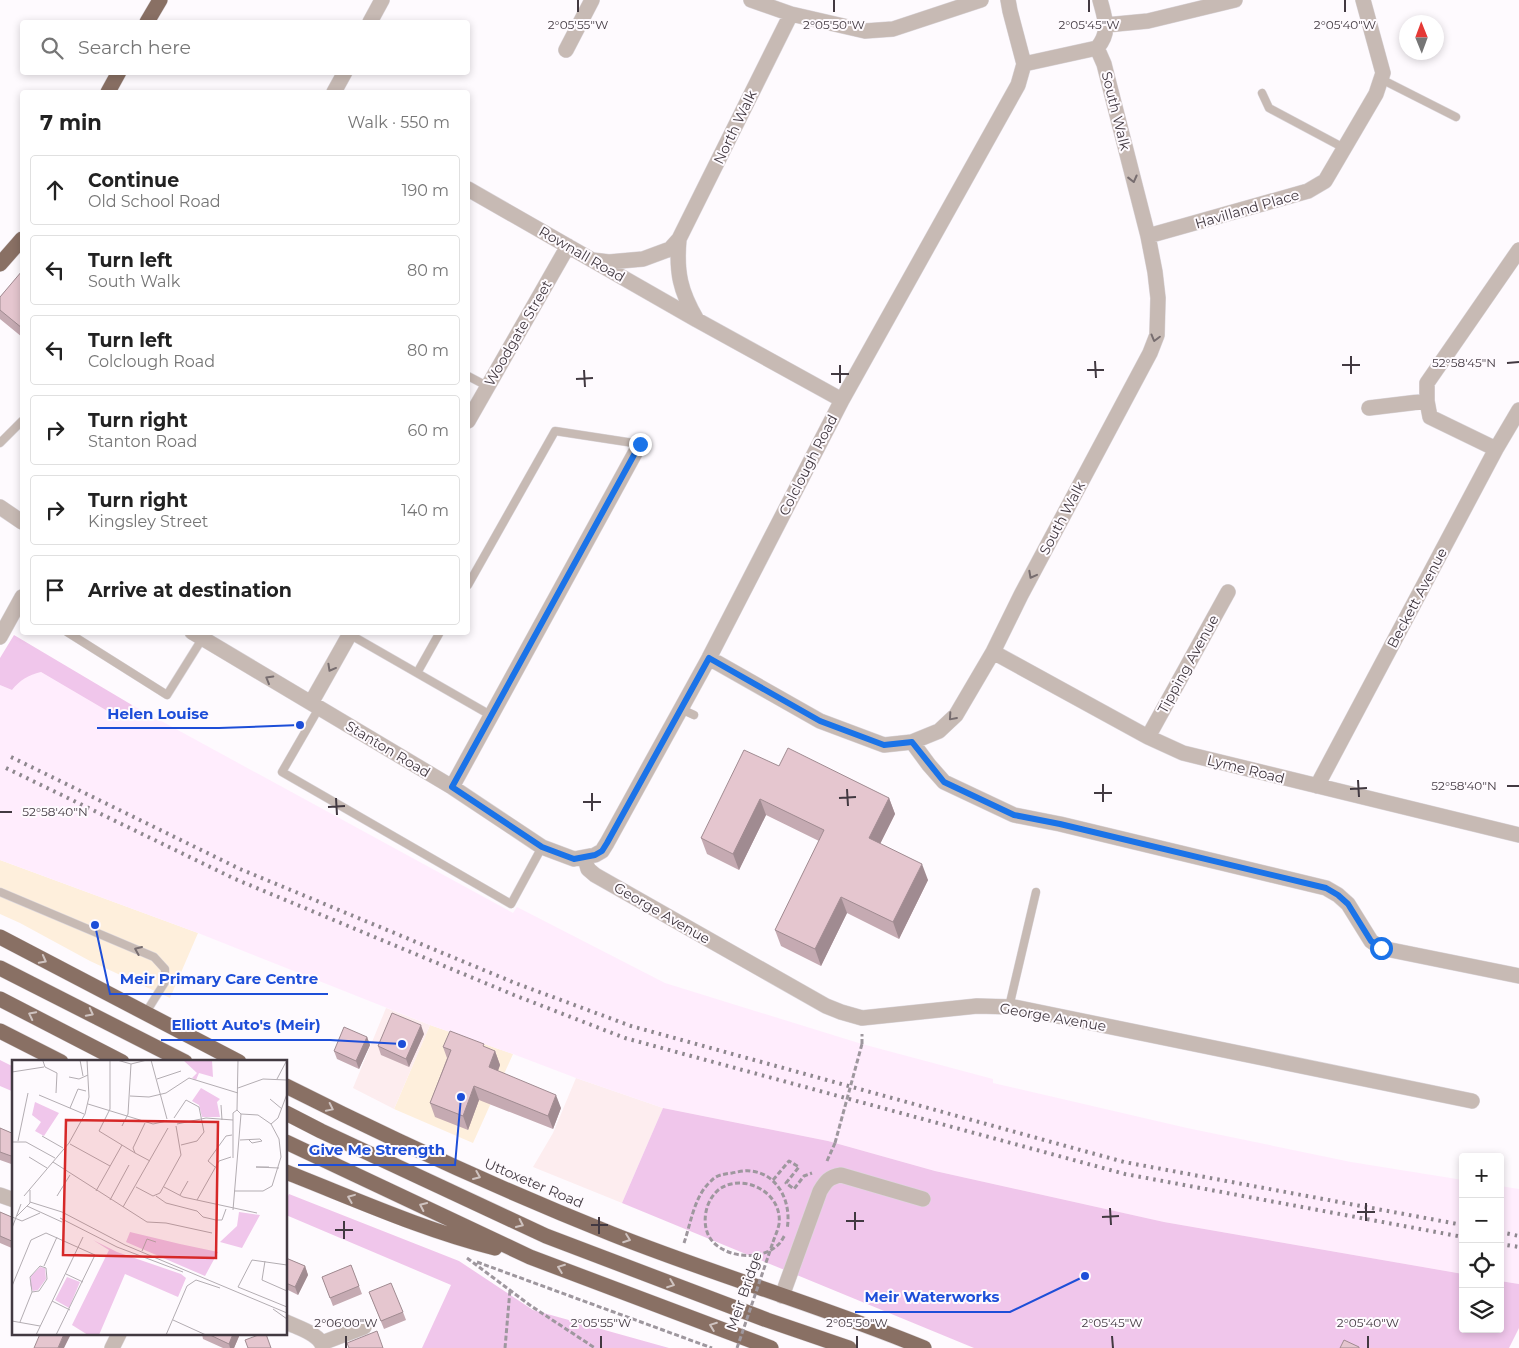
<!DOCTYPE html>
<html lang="en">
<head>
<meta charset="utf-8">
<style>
	:root { --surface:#fff; --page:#f6f6f6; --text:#222; --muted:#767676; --line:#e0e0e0 }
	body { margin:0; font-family:Montserrat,sans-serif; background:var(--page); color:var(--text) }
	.controls { position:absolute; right:15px; bottom:15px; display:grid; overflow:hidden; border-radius:5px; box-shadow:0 2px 8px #0003 }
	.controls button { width:45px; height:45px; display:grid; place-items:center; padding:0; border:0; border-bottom:1px solid var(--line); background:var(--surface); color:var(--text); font:25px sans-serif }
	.compass { position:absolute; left:1399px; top:15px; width:45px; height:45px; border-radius:50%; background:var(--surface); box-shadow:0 2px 8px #0003; rotate:359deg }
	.stop { position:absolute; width:15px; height:15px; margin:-11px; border:4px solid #1a73e8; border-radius:50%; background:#fff }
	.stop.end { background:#1a73e8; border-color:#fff; box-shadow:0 1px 5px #0008 }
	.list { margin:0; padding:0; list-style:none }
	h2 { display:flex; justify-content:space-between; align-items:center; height:65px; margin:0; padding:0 20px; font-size:21px }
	h2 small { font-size:16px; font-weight:400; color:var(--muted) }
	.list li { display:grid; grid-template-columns:32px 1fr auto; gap:15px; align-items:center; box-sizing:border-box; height:70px; margin:0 10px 10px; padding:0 10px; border:1px solid var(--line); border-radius:5px }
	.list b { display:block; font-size:19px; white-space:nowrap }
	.list p { margin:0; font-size:16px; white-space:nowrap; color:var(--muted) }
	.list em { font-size:16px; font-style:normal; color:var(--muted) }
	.icon { flex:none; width:28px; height:28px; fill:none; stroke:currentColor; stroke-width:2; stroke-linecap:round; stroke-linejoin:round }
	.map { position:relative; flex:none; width:1519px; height:1348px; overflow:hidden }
	.search { position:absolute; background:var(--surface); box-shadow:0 2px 8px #0003; left:20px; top:20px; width:450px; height:55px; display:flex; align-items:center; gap:12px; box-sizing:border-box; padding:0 18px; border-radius:5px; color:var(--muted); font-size:19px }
	.panel { position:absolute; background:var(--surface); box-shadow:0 2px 8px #0003; left:20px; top:90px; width:450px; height:545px; border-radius:5px }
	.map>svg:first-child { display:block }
</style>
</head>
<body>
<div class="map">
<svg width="1519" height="1348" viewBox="0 0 1519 1348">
	<rect width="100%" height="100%" fill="#fefafe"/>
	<path fill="#feefdc" d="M 0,860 L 198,933 L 170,998 L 90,961 L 20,923 L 0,914 Z
		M 430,1025 L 513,1054 L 473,1143 L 394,1109 Z"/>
	<path fill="#fdedef" d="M 386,1008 L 430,1025 L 394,1109 L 353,1088 Z
		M 576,1078 L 663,1108 L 622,1203 L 533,1167 L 553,1133 Z"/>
	<path fill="#ffedfd" d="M 41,672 L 121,719 L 132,705 L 513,913 L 517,907 L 665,983 L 862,1044 L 993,1079 L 993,1083 L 1187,1128 L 1351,1162 L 1463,1180 L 1463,1274 L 1164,1222 L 935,1171 L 828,1141 L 663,1108 L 576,1078 L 513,1054 L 430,1025 L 198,933 L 0,860 L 0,685 L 12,690 L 19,682 L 31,674 Z
		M 1500,1186 L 1519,1189 L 1519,1284 L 1500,1281 Z"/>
	<path fill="#f0c6eb" d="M 14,635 L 132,705 L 121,719 L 41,672 C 28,675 20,680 12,690 L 0,685 L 0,658 Z
		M 0,1060 L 14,1067 L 14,1092 L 0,1086 Z
		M 663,1108 L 828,1141 L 935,1171 L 1164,1222 L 1463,1274 L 1463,1329 L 1500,1329 L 1500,1281 L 1519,1284 L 1519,1328 L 1509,1348 L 974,1348 L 622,1203 Z
		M 289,1194 L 459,1261 L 533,1310 L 669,1348 L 422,1348 L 451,1285 L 286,1215 L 286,1200 Z"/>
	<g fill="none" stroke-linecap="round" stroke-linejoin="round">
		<defs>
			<path id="lane" d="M 1381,79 L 1456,117
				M 1262,93 L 1269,108 L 1344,148
				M 468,376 L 487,386
				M 0,443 L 22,421
				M 468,585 L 555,431 L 640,444
				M 67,632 L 167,695 L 202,639
				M 349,634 L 492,716
				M 417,673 L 440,632
				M 319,708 L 282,772 L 511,904 L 542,847
				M 681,709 L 694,715
				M 0,892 L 154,957 L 165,969 L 165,982 L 145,1014
				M 1009,1007 L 1036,892"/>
			<path id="street" d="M 751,0 L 791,14 L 865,31 L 893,29 L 981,0
				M 1008,0 L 1010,11 L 1024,64 L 1097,48 C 1111,32 1105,19 1100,0
				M 370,22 L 382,0
				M 1106,25 L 1148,21 L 1235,0
				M 566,50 L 592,0
				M 334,92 L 345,72
				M 468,189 L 697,320
				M 1148,236 L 1308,191 L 1325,181 L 1376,94 L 1383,73 L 1363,0
				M 679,239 C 676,272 680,291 697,320 L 842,400
				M 592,260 L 609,262 L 643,259 L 670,249 L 679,239 L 791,14
				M 1369,408 L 1427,401
				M 468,421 L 568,246
				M 1496,449 L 1430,417 L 1427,401 L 1427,383 L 1519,250
				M 0,507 L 22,522
				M 192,632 L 452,787 L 542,847 L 574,859 L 595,855 L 602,851 L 607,843 L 709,658 L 842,400 L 1018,85 L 1024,64
				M 0,637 L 22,597
				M 993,652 L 1148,737 L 1183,753 L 1519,835
				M 709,658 L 820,721 L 884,745 L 912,742 L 939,731 L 956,715 L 993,652 L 1021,595 L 1150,353 L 1157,335 L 1158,298 L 1155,272 L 1148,236 L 1104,64 L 1097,48
				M 311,703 L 351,632
				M 1148,737 L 1228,592
				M 912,742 L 929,765 L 944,782 L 1014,815 L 1060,824 L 1326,888 L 1338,895 L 1348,904 L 1371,941 L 1381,948 L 1519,976
				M 1317,786 L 1496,449 L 1519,410
				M 452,787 L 640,444
				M 585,858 L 588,869 L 595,875 L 826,1006 L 841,1012 L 862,1018 L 977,1006 L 1014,1007 L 1472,1101
				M 0,1195 L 14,1200
				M 782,1296 L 820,1191 C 826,1181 829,1177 841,1175 L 923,1199
				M 286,1322 C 298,1328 321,1334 323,1348
				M 322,1343 L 364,1327
				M 112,1348 L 119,1334"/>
			<path id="highway" d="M 147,22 L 160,0
				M 108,92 L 119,72
				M 0,264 L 22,239
				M 0,937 L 239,1062
				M 0,968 L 185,1062
				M 0,999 L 122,1062
				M 0,1031 L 61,1062
				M 286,1086 C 393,1140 502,1190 612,1234 C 715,1275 822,1306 924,1348
				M 286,1113 L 321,1131 L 546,1236 L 767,1320 L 849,1348
				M 286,1142 L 530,1257 L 771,1348
				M 286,1172 C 355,1199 423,1230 495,1248"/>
		</defs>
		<use href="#lane" stroke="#dcd7dc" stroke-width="9"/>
		<use href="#street" stroke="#dcd7dc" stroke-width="16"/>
		<use href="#highway" stroke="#dcd7dc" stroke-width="16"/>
		<path stroke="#9e979e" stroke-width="3" stroke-dasharray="5 2.5" stroke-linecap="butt" d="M 862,1044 L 862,1034
			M 827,1161 L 835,1143
			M 773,1180 L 789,1161 L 799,1167 L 786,1183 L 794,1189 L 804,1176 L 812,1173
			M 773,1242 C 775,1236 778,1230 779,1224 C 783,1194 746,1173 721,1188 C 705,1198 699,1227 713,1242 C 728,1258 762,1261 779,1244 C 781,1242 783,1238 785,1235
			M 684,1243 C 691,1223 694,1196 711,1181 C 716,1175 724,1174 732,1173 C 738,1172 745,1170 751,1171 C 779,1174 792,1204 787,1229
			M 467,1258 L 531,1306 L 595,1348
			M 477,1262 L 712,1348
			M 505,1348 L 510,1290"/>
		<use href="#lane" stroke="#c7bab4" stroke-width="8"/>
		<use href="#street" stroke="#c7bab4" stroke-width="15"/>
		<use href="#highway" stroke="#897064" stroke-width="15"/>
		<path stroke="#8e878e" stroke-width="4" stroke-dasharray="2.5 5" stroke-linecap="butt" d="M 11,757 L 240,869 L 515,983 L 631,1026 L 1124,1162 L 1463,1225
			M 6,768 L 235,879 L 514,995 L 625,1038 L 1125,1174 L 1463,1237
			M 1500,1232 L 1519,1236
			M 1500,1244 L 1519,1247"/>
		<path stroke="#9e979e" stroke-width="3" stroke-dasharray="5 2.5" stroke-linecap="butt" d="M 835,1143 L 862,1044
			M 737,1348 L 773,1242"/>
	</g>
	<path fill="#c5aab2" d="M 22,272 L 22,337 L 0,319 L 0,297 Z
		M 779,766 L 889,798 L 895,814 L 880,844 L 928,880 L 899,939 L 847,913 L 821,966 L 781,946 L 775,930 L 819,841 L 766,815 L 739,870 L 707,854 L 701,838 Z
		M 424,1034 L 409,1067 L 381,1055 L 378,1046 Z
		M 367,1037 L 370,1045 L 359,1069 L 337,1059 L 334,1051 Z
		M 443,1047 L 485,1047 L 495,1051 L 500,1065 L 498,1071 L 561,1108 L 553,1129 L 479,1100 L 468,1130 L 435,1117 L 430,1103 L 447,1058 Z
		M 0,1128 L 14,1134 L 14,1165 L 0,1160 Z
		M 0,1212 L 14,1218 L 14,1249 L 0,1243 Z
		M 286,1258 L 305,1266 L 308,1275 L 298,1295 L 286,1289 Z
		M 351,1265 L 362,1294 L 333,1306 L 322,1277 Z
		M 369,1292 L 403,1312 L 406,1320 L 384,1329 Z
		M 202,1334 L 240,1334 L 234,1348 L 223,1348 L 203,1339 Z"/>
	<path fill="#a08b91" d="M 889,798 L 895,814 L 875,854 L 869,838 Z
		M 760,799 L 766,815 L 739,870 L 733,854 Z
		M 922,864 L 928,880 L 899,939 L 893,922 Z
		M 841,897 L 847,913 L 821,966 L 815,949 Z
		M 421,1025 L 424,1034 L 409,1067 L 406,1059 Z
		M 367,1037 L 370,1045 L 359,1069 L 356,1061 Z
		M 495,1051 L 500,1065 L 494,1081 L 489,1067 Z
		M 474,1086 L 479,1100 L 468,1130 L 463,1116 Z
		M 556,1095 L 561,1108 L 553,1129 L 548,1116 Z
		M 305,1266 L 308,1275 L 298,1295 L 295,1287 Z
		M 64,1334 L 71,1334 L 64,1348 L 58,1348 Z
		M 233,1334 L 240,1334 L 234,1348 L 230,1348 L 229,1344 Z"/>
	<path fill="#e5c6cf" stroke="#a08b91" d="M 22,271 L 22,328 L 0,310 L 0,297 Z
		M 788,748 L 889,798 L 869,838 L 922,864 L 893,922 L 841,897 L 815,949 L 775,930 L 824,830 L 760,799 L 733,854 L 701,838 L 744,750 L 779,766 Z
		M 392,1013 L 421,1025 L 406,1059 L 378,1046 Z
		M 344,1027 L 367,1037 L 356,1061 L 334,1051 Z
		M 450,1031 L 484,1044 L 483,1046 L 495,1051 L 489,1067 L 556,1095 L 548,1116 L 474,1086 L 463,1116 L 430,1103 L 451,1050 L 443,1047 Z
		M 0,1128 L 14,1134 L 14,1157 L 0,1152 Z
		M 0,1212 L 14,1218 L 14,1242 L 0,1236 Z
		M 286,1258 L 305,1266 L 295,1287 L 286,1283 Z
		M 351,1265 L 359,1286 L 330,1298 L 322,1277 Z
		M 391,1283 L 403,1312 L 381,1321 L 369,1292 Z
		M 377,1331 L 383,1348 L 349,1348 L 347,1343 Z
		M 40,1334 L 64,1334 L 58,1348 L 34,1348 Z
		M 208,1334 L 233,1334 L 229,1344 Z
		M 261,1334 L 266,1334 L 271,1348 L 248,1348 L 245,1340 Z
		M 1344,1340 L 1359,1347 L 1359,1348 L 1340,1348 Z"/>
	<defs><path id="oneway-chevron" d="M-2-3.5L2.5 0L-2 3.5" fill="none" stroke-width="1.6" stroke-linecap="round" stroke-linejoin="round" transform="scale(1.25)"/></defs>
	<g stroke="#776d6f">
		<use href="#oneway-chevron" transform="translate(1133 179) rotate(76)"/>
		<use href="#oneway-chevron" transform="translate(1155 338) rotate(105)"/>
		<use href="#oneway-chevron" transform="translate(1032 575) rotate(118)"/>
		<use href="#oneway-chevron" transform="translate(331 668) rotate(119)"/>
		<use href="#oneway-chevron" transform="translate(269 679) rotate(-150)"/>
		<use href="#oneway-chevron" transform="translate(952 717) rotate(131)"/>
		<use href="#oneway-chevron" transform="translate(138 950) rotate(-157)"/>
	</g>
	<g stroke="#cfc3c0">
		<use href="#oneway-chevron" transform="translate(43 960) rotate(28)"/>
		<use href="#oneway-chevron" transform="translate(90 1013) rotate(27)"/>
		<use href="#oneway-chevron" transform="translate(32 1015) rotate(-153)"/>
		<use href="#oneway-chevron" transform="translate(330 1108) rotate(26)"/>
		<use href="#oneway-chevron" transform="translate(477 1176) rotate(23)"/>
		<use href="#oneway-chevron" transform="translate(351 1198) rotate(-158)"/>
		<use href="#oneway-chevron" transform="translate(423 1206) rotate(-155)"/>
		<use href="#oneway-chevron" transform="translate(520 1224) rotate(25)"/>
		<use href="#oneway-chevron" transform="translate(627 1239) rotate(20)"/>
		<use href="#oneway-chevron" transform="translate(561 1268) rotate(-159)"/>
		<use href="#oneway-chevron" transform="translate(671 1284) rotate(21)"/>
		<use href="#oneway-chevron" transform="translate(713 1326) rotate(-159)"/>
	</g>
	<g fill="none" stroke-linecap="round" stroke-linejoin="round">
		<path stroke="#1a73e8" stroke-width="6" d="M 640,444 L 452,787 L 542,847 L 574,859 L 595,855 L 602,851 L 607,843 L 709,658 L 820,721 L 884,745 L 912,742 L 944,782 L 1014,815 L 1060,824 L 1326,888 L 1338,895 L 1348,904 L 1371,941 L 1381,948"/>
	</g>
	<path fill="none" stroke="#423941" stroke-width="2" d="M 578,0 L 578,12M 834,0 L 834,12M 1089,0 L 1089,12M 1345,0 L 1345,12M 1351,356 L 1351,374M 1095,361 L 1096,378M 1507,363 L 1519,362M 840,365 L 840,383M 1342,365 L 1360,365M 584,370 L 585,387M 1087,370 L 1104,370M 831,374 L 849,374M 576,379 L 593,378M 1358,780 L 1359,797M 1103,784 L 1103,802M 1507,786 L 1519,786M 847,789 L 848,806M 1350,789 L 1367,788M 592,793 L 592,811M 1094,793 L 1112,793M 336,798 L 337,815M 839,798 L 856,797M 583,802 L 601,802M 328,807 L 345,806M 0,812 L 12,812M 1366,1203 L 1366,1221M 1110,1208 L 1111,1225M 855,1212 L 855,1230M 1357,1212 L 1375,1212M 599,1217 L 599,1234M 1102,1217 L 1119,1216M 344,1221 L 344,1239M 846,1221 L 864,1221M 591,1225 L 608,1225M 335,1230 L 353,1230M 346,1336 L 346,1348M 601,1336 L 601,1348M 857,1336 L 857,1348M 1112,1336 L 1113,1348M 1368,1336 L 1368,1348"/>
	<g text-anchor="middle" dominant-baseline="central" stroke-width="4" stroke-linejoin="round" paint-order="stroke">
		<g font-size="14" fill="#423941" stroke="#fefafe">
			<text transform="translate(1116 111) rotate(76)">South Walk</text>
			<text transform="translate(735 127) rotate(-64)">North Walk</text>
			<text transform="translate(1247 209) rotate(-16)">Havilland Place</text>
			<text transform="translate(582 254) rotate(30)">Rownall Road</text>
			<text transform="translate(518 333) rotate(-60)">Woodgate Street</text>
			<text transform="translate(808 465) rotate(-63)">Colclough Road</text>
			<text transform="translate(1062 518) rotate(-62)">South Walk</text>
			<text transform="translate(1417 598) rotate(-62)">Beckett Avenue</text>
			<text transform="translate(1188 664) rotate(-61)">Tipping Avenue</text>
			<text transform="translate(388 749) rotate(31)">Stanton Road</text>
			<text transform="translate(1246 769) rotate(14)">Lyme Road</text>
			<text transform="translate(662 913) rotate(30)">George Avenue</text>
			<text transform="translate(1053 1017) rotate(10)">George Avenue</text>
			<text transform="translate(534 1183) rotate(23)">Uttoxeter Road</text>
			<text transform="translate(744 1291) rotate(-71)">Meir Bridge</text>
		</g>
	</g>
	<g transform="translate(12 1060)">
		<rect width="275" height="275" fill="#fefafe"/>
		<path d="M 171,0 L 200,0 L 201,17 L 187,13 L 184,20 L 180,18 L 185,13 ZM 189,28 L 208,39 L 205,42 L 208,57 L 190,57 L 187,45 L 180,41 ZM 23,42 L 47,53 L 32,76 L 23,71 L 29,62 L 20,55 ZM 227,152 L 248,155 L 230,188 L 208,182 L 225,166 ZM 118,172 L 168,184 L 206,192 L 193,216 L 114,182 ZM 81,180 L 105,192 L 169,214 L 174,218 L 166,237 L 113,214 L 87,275 L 76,275 L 60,265 L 97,190 ZM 28,207 L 33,208 L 34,219 L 26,230 L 21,231 L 18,225 L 19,216 ZM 55,217 L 68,222 L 57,248 L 43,240 Z" fill="#f0c6eb"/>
		<path fill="none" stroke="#b3adb2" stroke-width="1" d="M 68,0 L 71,16M 98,0 L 98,49 L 87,71 L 123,93M 105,0 L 119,4 L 135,0M 139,0 L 155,59M 31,1 L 33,7 L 45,13 L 44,33M 0,12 L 32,7M 57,17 L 67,19 L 76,15M 145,19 L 169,11M 265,19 L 275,0M 226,28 L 251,19 L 275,20M 27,35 L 72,54M 118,36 L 137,37 L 154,33 L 177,18 L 226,33M 258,39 L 270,49M 76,44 L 141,64 L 155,61M 209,45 L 210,60M 58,48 L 66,29 L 74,31M 162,58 L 174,40 L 187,47 L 192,72 L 185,81 L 169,85M 133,63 L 121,88 L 123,93 L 138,101M 165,64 L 194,58 L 221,60M 259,64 L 266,58 L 275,34M 110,66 L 116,54 L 119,4M 30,76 L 51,88M 228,80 L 248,79 L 250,81 L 240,83 L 237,80M 6,81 L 16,33M 0,82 L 14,82 L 43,98M 58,84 L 98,106M 17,97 L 35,108M 221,98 L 221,53 L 225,50M 41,102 L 135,162 L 154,163 L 200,173M 203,107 L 196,101 L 214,76 L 220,75M 257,107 L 244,107 L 267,108M 124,127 L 141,136 L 148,133 L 169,95 L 164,66M 152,127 L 171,137 L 245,153M 84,131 L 110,85M 222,131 L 251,131 L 260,126 L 269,97 L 267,79 L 259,64 L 246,55 L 229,54M 168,135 L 176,121M 12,136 L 57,83 L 73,54 L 77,37 L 75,0M 45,136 L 58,115M 144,136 L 154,143 L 185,151 L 191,157 L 204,160 L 210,160 L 214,149M 98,140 L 117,105M 185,140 L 207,101 L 219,97M 18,142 L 50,152 L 113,185 L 275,253M 15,146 L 50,162M 111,147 L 156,68M 221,150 L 229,54 L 225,50 L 226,0M 5,156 L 18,143 L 18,130M 0,157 L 10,161 L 28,153M 48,158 L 105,187 L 171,212M 0,168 L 9,144M 130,191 L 135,179 L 144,182M 253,201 L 250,220 L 275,231M 275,205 L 240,200 L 226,227 L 275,247M 28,206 L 34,208 L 35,219 L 27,231 L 20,232 L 18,217 ZM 32,206 L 45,177M 54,214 L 71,222M 0,226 L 19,180 L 34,173 L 83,195 L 44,275M 175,226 L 184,220 L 208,228M 40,241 L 58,250M 261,249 L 275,259M 161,260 L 194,275M 0,261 L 28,266M 8,262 L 20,232M 24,275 L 71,177M 154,275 L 175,226"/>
		<path fill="#d62828" fill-opacity="0.15" stroke="#d62828" stroke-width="2.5" d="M 54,60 L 206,62 L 204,198 L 51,195 Z"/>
		<rect width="275" height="275" fill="none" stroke="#423941" stroke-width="2.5"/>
	</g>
	<g font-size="12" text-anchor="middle" fill="#423941" stroke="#fefafe" stroke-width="4" stroke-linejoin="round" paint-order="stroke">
		<text x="578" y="29">2°05'55"W</text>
		<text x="834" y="29">2°05'50"W</text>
		<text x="1089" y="29">2°05'45"W</text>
		<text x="1345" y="29">2°05'40"W</text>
		<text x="1464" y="367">52°58'45"N</text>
		<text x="1464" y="790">52°58'40"N</text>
		<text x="55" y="816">52°58'40"N</text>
		<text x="346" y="1327">2°06'00"W</text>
		<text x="601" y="1327">2°05'55"W</text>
		<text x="857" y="1327">2°05'50"W</text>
		<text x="1112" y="1327">2°05'45"W</text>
		<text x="1368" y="1327">2°05'40"W</text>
	</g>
	<path fill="none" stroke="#1d4ed8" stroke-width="2" d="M300 725L219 728H97M95 925L110 994H328M402 1044L330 1040H161M461 1097L455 1165H298M1085 1276L1010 1312H855"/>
	<g fill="#1d4ed8" stroke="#fefafe" stroke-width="2">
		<circle cx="300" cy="725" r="5"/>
		<circle cx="95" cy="925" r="5"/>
		<circle cx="402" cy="1044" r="5"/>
		<circle cx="461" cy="1097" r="5"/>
		<circle cx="1085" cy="1276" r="5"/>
	</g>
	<g font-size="15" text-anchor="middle" font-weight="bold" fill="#1d4ed8" stroke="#fefafe" stroke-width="4" stroke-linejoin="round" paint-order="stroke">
		<text x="158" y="719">Helen Louise</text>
		<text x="219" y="984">Meir Primary Care Centre</text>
		<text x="246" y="1030">Elliott Auto's (Meir)</text>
		<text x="377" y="1155">Give Me Strength</text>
		<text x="932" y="1302">Meir Waterworks</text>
	</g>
</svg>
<div class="controls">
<button>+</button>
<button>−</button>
<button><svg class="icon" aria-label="locate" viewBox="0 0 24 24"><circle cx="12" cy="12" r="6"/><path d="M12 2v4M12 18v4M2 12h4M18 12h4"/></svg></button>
<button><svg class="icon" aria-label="layers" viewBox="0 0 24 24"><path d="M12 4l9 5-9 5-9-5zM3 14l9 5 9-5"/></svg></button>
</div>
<svg class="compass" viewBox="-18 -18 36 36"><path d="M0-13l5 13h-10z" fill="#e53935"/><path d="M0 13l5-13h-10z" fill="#767676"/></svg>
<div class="stop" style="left:1381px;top:948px"></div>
<div class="stop end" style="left:640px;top:444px"></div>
<div class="search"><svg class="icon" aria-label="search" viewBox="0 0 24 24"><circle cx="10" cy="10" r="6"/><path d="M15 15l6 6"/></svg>Search here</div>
<section class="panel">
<h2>7 min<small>Walk · 550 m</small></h2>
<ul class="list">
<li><svg class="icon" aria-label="ahead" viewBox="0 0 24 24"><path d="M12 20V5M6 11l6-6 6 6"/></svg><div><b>Continue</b><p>Old School Road</p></div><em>190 m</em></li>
<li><svg class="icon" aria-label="left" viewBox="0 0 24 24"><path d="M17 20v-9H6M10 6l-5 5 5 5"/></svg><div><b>Turn left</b><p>South Walk</p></div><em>80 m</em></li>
<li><svg class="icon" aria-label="left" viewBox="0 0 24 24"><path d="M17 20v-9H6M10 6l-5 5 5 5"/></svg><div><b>Turn left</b><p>Colclough Road</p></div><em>80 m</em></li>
<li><svg class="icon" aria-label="right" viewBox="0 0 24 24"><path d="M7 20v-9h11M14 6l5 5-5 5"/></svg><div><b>Turn right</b><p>Stanton Road</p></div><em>60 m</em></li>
<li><svg class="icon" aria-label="right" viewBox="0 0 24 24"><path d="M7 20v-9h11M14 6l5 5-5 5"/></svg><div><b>Turn right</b><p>Kingsley Street</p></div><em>140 m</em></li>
<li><svg class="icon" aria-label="arrive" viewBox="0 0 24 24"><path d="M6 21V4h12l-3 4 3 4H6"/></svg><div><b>Arrive at destination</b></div></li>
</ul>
</section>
</div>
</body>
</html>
